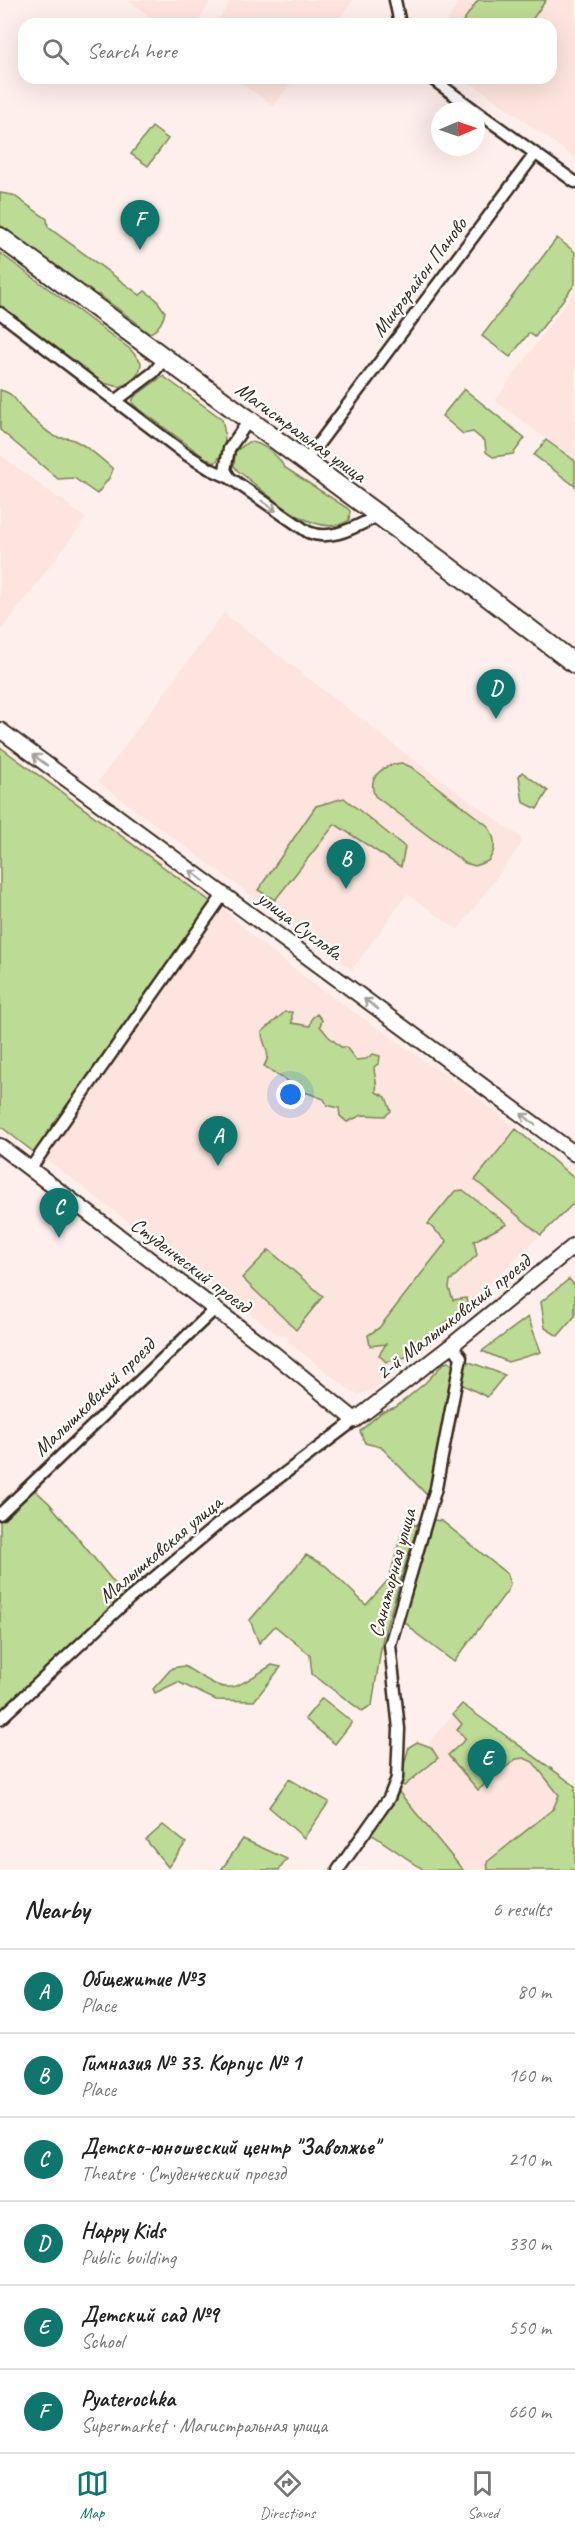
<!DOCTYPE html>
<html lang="en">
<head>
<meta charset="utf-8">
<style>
	:root { --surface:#fff; --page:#f2f2f2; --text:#222; --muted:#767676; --line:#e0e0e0; --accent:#0f766e }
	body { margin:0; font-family:Caveat,sans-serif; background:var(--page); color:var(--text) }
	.compass { position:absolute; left:431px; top:102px; width:54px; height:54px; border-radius:50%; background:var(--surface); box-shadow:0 6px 24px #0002; rotate:88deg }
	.you { position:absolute; left:291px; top:1095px; width:21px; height:21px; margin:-15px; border:4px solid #fff; border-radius:50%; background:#1a73e8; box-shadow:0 0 0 9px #1a73e833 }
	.badge { display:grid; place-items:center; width:39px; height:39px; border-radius:50%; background:var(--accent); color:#fff; font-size:20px; font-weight:700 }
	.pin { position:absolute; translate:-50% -50px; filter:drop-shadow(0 2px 3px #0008) }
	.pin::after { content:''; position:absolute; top:32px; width:21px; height:18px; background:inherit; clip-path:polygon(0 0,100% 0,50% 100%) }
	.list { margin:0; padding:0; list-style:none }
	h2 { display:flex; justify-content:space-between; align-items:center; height:78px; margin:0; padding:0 24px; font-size:26px }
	h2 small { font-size:20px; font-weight:400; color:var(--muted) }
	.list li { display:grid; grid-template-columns:39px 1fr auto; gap:18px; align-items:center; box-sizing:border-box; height:84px; padding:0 24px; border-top:2px solid var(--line) }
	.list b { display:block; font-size:22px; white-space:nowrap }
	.list p { margin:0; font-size:20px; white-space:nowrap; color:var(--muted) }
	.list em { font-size:20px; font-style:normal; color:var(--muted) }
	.icon { flex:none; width:33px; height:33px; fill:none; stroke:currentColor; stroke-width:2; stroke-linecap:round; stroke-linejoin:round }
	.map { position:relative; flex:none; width:575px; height:1870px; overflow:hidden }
	.search { position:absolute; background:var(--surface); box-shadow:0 6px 24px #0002; left:18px; right:18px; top:18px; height:66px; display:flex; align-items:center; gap:15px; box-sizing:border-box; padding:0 21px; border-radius:18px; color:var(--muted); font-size:22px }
	.sheet { height:582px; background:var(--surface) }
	nav { display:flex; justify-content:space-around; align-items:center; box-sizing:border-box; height:84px; border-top:2px solid var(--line); background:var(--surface); font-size:16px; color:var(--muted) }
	nav a { display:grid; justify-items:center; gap:3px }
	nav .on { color:var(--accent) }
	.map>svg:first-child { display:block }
</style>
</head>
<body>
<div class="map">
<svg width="575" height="1870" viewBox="0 0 575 1870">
	<rect width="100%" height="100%" fill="#feefec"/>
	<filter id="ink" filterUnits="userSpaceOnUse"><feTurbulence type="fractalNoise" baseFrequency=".0167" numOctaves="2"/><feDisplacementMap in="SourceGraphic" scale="12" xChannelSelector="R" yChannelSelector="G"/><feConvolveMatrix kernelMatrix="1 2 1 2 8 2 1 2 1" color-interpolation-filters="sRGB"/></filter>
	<g filter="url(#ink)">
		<path fill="#fde4de" d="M 128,0 L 211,0 L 197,24 L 161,24 Z
			M 231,0 L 353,0 L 335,24 L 216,24 Z
			M 461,0 L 575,0 L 575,158 L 465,78 L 551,78 L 551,24 L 445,24 Z
			M 233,78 L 295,78 L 274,106 Z
			M 575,290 L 575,460 L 495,401 Z
			M 0,455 L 86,518 L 1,631 L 0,631 Z
			M 224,613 L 415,761 L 520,837 L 522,843 L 458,930 L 407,894 L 352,970 L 98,782 Z
			M 0,745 L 221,906 L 253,937 L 318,987 L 474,1095 L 575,1175 L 575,1202 L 407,1362 L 371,1391 L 359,1395 L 352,1392 L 287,1341 L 289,1338 L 282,1333 L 280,1336 L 44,1158 L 0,989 Z
			M 462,1704 L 575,1786 L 575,1870 L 424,1870 L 370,1833 L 436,1734 Z"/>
		<path fill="#bcdb94" stroke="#7c8259" stroke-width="1.5" d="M 478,0 L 546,0 L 529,24 L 461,24 Z
			M 152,127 L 168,139 L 148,166 L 131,154 Z
			M 0,193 L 13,195 L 47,219 L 48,227 L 140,295 L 145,291 L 156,299 L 165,312 C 162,328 146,344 137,323 L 99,295 L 92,294 L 0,225 Z
			M 557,238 L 575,252 L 575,284 L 535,337 L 529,333 L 510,357 L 482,336 Z
			M 0,253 L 130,349 L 141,362 C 141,376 131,383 119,387 L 100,382 L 0,308 Z
			M 163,376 L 222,419 C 226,436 227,448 216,462 L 212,463 L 134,405 L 132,402 L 134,397 Z
			M 464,389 L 525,438 L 513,454 L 493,457 L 486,452 L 485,442 L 473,432 L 463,434 L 442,416 Z
			M 0,390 C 18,394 16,406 30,417 C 38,423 47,433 56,437 C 61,439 66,437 71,439 C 83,443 103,460 113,469 L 110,477 L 97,494 L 74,478 L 58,479 L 0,430 Z
			M 546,440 L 575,461 L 575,486 L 534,455 Z
			M 248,442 C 261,441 279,456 284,467 L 347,508 L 350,511 L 349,520 C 315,543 264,490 238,471 L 234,466 L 235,452 Z
			M 0,747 L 211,902 L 36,1154 L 0,1126 Z
			M 402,763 L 411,767 L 488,826 C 495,838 498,848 488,861 L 475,866 L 465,863 L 375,796 C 366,777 384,764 402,763 Z
			M 522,772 L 548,791 L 537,809 L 523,802 L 519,776 Z
			M 344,798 L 405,847 L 401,867 L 335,824 L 275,900 L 258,890 L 316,806 Z
			M 285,1012 L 292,1012 L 292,1023 L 310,1026 L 312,1018 L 317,1014 L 322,1020 L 320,1026 L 328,1036 L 341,1047 L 346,1047 L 356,1060 L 366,1059 L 373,1054 L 380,1056 L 379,1063 L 374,1067 C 374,1076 378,1083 376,1092 L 386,1097 L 391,1111 L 385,1116 L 362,1115 L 347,1122 L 340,1116 L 339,1108 L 327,1105 L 324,1099 L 302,1091 L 264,1066 C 273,1052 262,1046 262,1032 Z
			M 516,1129 L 575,1179 L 575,1202 L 541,1235 L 475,1180 Z
			M 463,1190 L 507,1224 L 474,1241 L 477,1255 L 450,1281 L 449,1288 L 453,1300 L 466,1298 L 467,1303 L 410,1356 L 386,1362 L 379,1355 L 386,1344 L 370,1346 L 368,1335 L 379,1328 L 447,1241 L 428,1224 L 455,1191 Z
			M 269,1250 L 323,1296 L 296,1330 L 242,1278 Z
			M 569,1279 L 575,1286 L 575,1316 L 558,1336 L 545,1328 L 541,1302 Z
			M 528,1317 L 541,1352 L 508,1362 L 482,1351 Z
			M 464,1360 L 505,1375 L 487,1397 L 461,1384 Z
			M 449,1362 L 455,1367 L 431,1492 L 426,1494 L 381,1447 L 365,1443 L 360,1431 L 382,1412 L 396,1407 L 425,1383 L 444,1363 Z
			M 35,1490 L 50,1504 L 125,1596 L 0,1712 L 0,1520 L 31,1491 Z
			M 433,1520 L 442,1521 L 507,1574 L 510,1584 L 508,1590 L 454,1662 L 417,1634 L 402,1619 Z
			M 418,1524 L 383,1637 L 372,1705 L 362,1711 L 312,1674 L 310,1655 L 275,1626 L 259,1643 L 250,1620 L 306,1555 L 326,1566 L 366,1605 L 389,1579 L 403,1528 Z
			M 272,1665 L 281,1667 L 254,1701 L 216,1700 L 178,1682 L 155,1693 L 153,1689 L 172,1668 L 184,1666 C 231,1695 225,1694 272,1665 Z
			M 322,1698 L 352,1722 L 335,1744 L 305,1719 Z
			M 462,1704 L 575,1786 L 575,1870 L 488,1870 L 487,1862 L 553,1809 L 559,1795 L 533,1762 L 524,1758 L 516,1759 L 478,1790 L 448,1755 L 466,1739 L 457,1730 L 462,1724 L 453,1714 Z
			M 417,1742 L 431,1747 L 438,1758 L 404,1786 L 399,1782 L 409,1747 Z
			M 289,1779 L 329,1802 L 304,1838 L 269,1807 Z
			M 398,1791 L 463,1870 L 424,1870 L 370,1833 Z
			M 163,1825 L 186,1843 L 168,1867 L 146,1840 Z
			M 243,1839 L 287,1859 L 279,1870 L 221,1870 Z"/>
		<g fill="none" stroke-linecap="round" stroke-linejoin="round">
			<defs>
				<path id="street" d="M 395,0 L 400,24
					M 431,78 L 476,111
					M 476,111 L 575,182
					M 0,313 L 184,453 L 210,469 L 230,478 L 308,532 C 332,542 356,526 378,516
					M 117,400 L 154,372 L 164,359
					M 305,462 L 535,154
					M 230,478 L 225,470 L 229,449 L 249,420
					M 30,1169 L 223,895
					M 0,1514 L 215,1309
					M 0,1719 L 130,1598 L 223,1520 L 355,1420
					M 338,1870 L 389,1798 L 397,1778 L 399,1729 L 390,1645 L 436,1488 L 461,1357 L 452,1345"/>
				<path id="secondary" d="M 0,730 L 575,1154
					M 0,1146 L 273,1353 L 355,1420 L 452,1345 L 575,1245"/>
				<path id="highway" d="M 0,237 L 445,564 L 575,664"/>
			</defs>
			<use href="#street" stroke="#3b2a1e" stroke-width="15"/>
			<use href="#secondary" stroke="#3b2a1e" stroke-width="18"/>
			<use href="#highway" stroke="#3b2a1e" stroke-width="22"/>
			<use href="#street" stroke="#fff" stroke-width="10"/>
			<use href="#secondary" stroke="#fff" stroke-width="14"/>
			<use href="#highway" stroke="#fff" stroke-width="18"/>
		</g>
		<defs><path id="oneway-shaft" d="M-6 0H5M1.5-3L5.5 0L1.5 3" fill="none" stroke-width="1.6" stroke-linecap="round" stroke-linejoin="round" transform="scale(1.5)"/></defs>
		<g stroke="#a79f9a">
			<use href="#oneway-shaft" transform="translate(269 506) rotate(35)"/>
			<use href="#oneway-shaft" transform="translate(40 760) rotate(-143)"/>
			<use href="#oneway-shaft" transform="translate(197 876) rotate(-143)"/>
			<use href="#oneway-shaft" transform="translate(371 1004) rotate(-144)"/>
			<use href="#oneway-shaft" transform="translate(528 1119) rotate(-143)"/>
		</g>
	</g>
	<g text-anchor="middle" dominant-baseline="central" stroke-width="4.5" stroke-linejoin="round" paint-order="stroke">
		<g font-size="21" fill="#3b2a1e" stroke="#fff">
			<text transform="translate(419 277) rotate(-53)">Микрорайон Паново</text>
			<text transform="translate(301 432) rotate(36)">Магистральная улица</text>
			<text transform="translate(300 925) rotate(37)">улица Суслова</text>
			<text transform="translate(191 1265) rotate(37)">Студенческий проезд</text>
			<text transform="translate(453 1317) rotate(-38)">2-й Малышковский проезд</text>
			<text transform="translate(94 1397) rotate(-44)">Малышковский проезд</text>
			<text transform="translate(160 1549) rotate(-40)">Малышковская улица</text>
			<text transform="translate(392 1573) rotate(-75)">Санаторная улица</text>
		</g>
	</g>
</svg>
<svg class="compass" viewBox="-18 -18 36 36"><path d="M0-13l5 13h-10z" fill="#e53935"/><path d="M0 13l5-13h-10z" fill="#767676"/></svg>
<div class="you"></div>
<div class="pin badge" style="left:218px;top:1166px">A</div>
<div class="pin badge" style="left:346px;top:889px">B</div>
<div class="pin badge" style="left:59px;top:1238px">C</div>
<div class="pin badge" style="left:496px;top:719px">D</div>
<div class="pin badge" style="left:487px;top:1789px">E</div>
<div class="pin badge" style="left:140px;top:250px">F</div>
<div class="search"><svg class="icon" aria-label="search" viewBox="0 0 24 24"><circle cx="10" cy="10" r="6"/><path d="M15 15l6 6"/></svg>Search here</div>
</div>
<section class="sheet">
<h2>Nearby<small>6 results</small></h2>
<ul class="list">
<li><span class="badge">A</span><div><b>Общежитие №3</b><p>Place</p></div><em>80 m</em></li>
<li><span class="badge">B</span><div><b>Гимназия № 33. Корпус № 1</b><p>Place</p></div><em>160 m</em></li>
<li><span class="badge">C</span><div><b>Детско-юношеский центр &quot;Заволжье&quot;</b><p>Theatre · Студенческий проезд</p></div><em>210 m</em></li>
<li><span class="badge">D</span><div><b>Happy Kids</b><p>Public building</p></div><em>330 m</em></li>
<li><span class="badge">E</span><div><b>Детский сад №9</b><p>School</p></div><em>550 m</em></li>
<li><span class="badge">F</span><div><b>Pyaterochka</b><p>Supermarket · Магистральная улица</p></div><em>660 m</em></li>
</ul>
</section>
<nav>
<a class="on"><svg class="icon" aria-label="map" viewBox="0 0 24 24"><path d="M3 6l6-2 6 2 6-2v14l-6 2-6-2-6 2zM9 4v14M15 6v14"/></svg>Map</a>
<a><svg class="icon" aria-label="directions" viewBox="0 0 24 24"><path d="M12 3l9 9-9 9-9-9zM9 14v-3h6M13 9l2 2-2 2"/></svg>Directions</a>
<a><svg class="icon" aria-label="saved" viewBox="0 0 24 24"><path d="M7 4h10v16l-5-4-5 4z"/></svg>Saved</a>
</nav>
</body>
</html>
